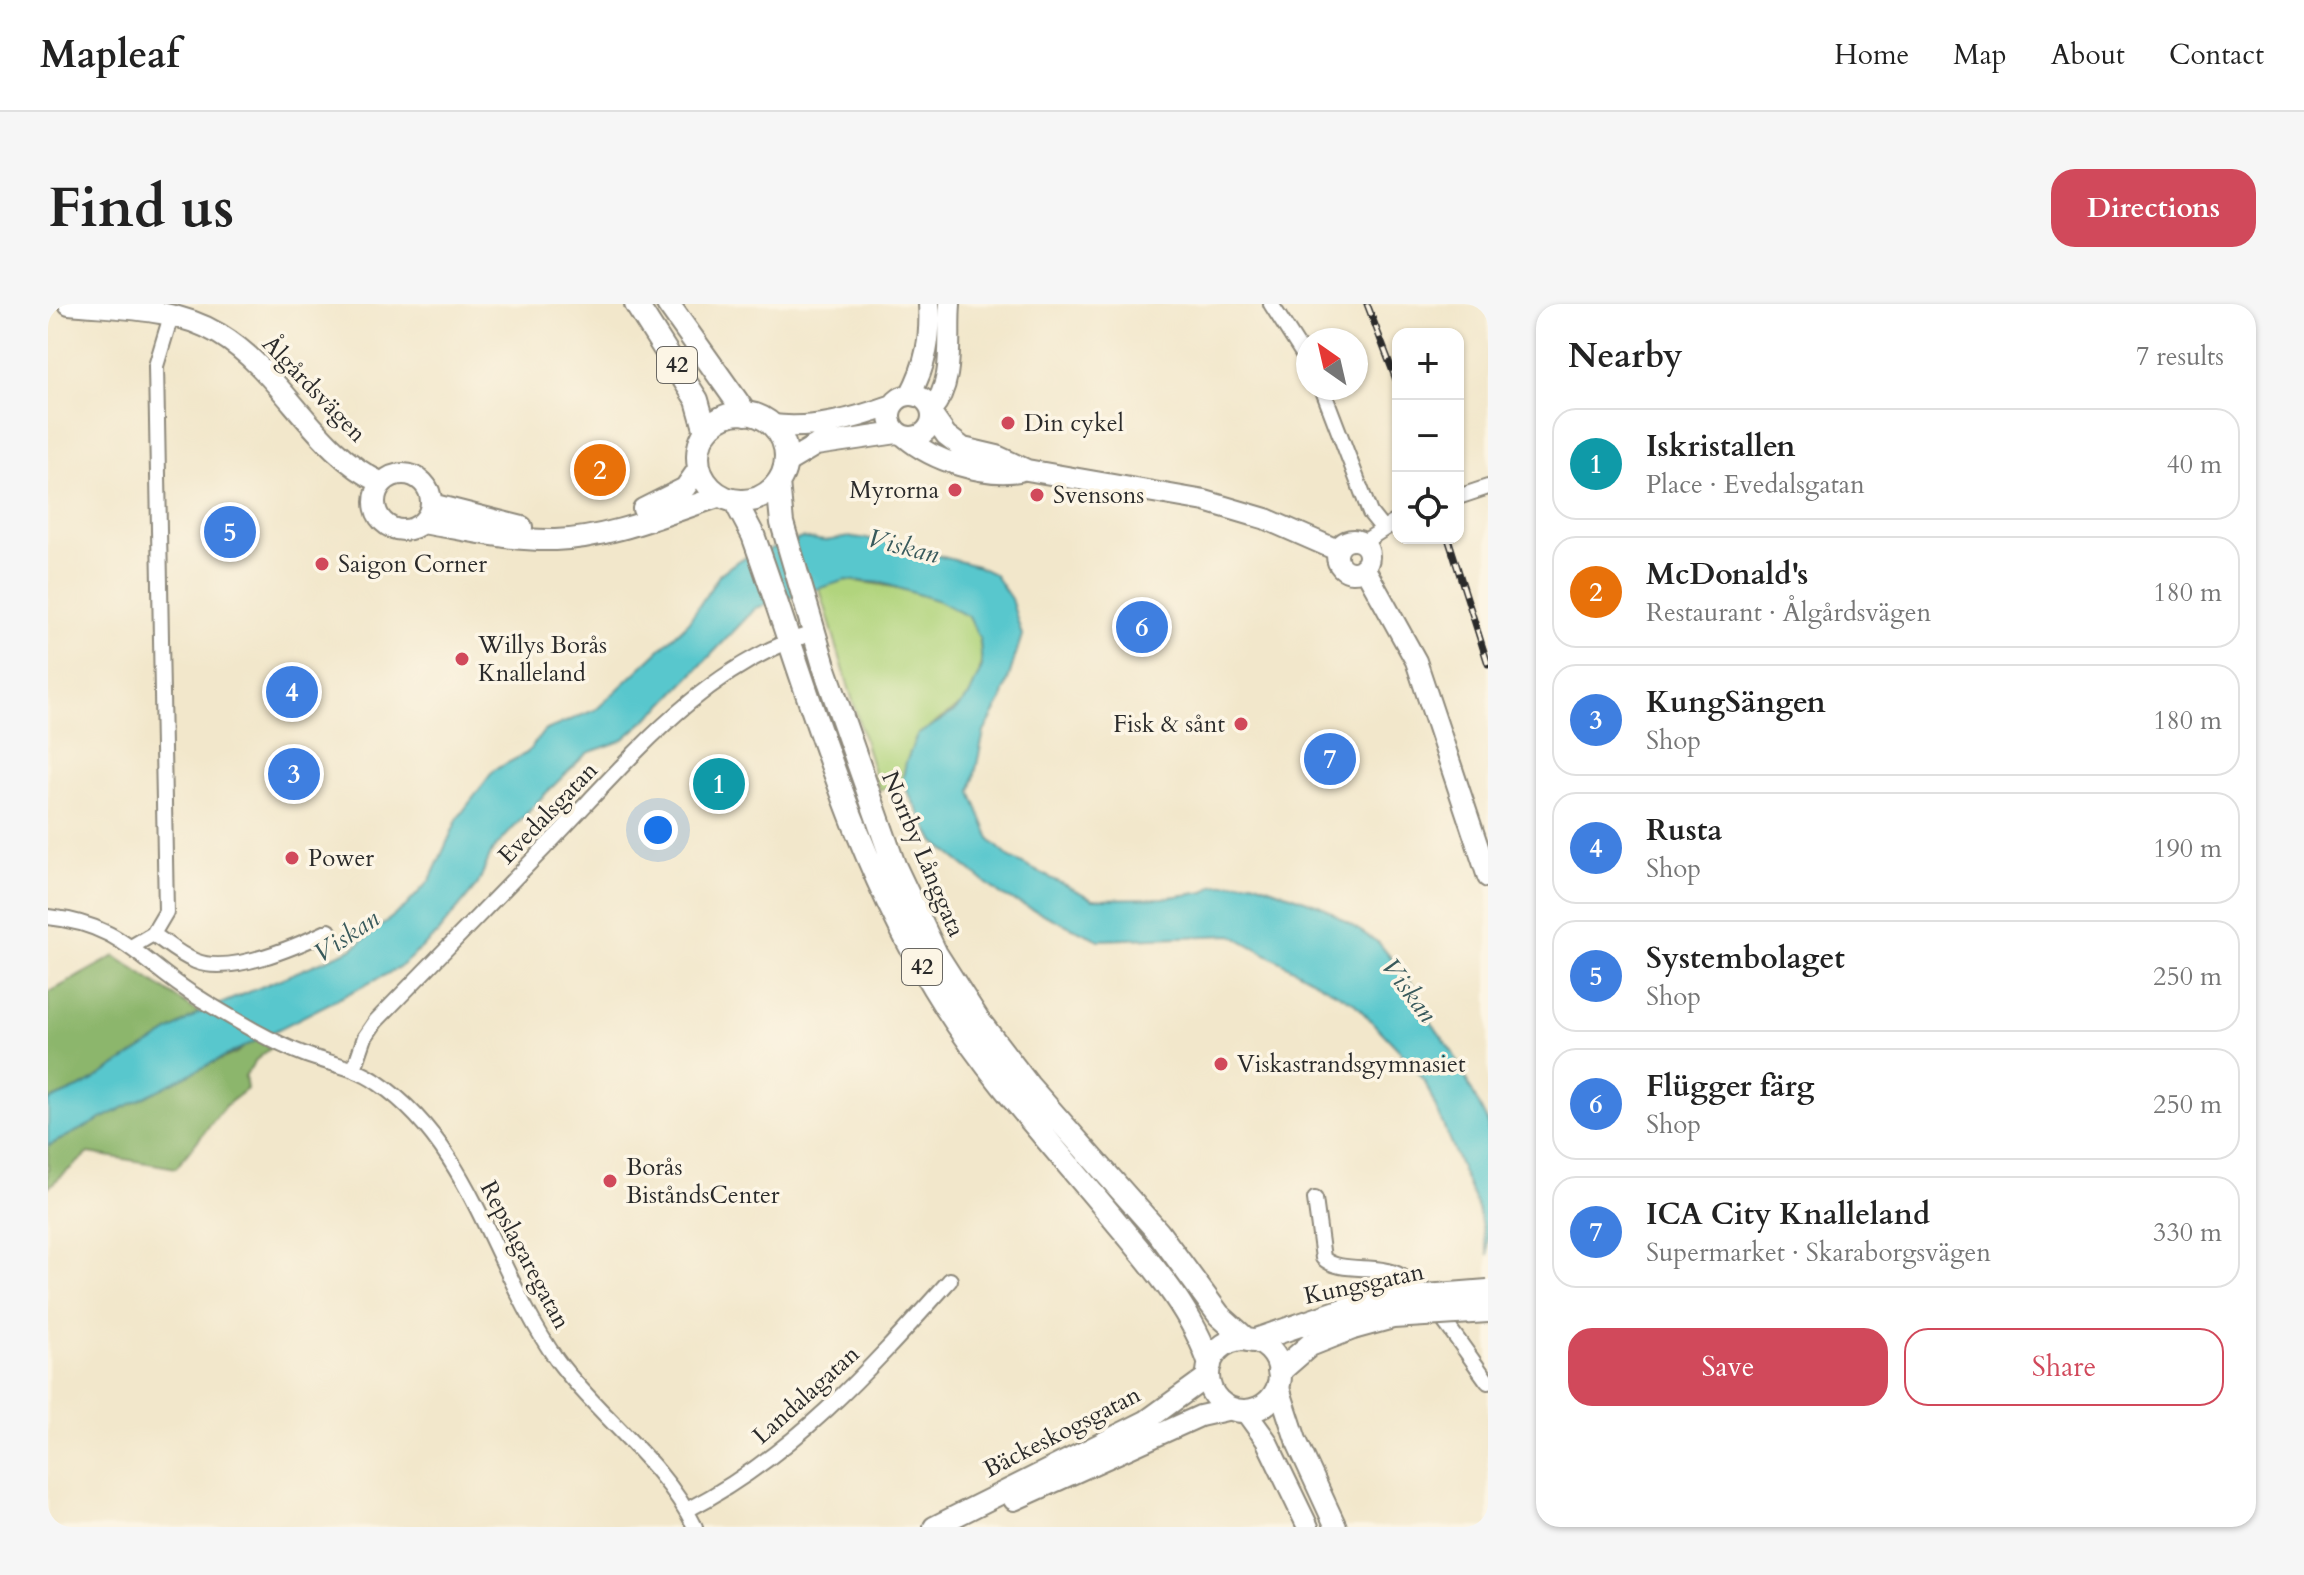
<!DOCTYPE html>
<html lang="en">
<head>
<meta charset="utf-8">
<style>
	:root { --surface:#fff; --page:#f6f6f6; --text:#222; --muted:#767676; --line:#e0e0e0; --accent:#d1495b }
	body { margin:0; font-family:Cardo,serif; background:var(--page); color:var(--text) }
	.controls { position:absolute; right:24px; top:24px; display:grid; overflow:hidden; border-radius:16px; box-shadow:0 2px 6px #0004 }
	.controls button { width:72px; height:72px; display:grid; place-items:center; padding:0; border:0; border-bottom:2px solid var(--line); background:var(--surface); color:var(--text); font:40px sans-serif }
	.compass { position:absolute; left:1248px; top:24px; width:72px; height:72px; border-radius:50%; background:var(--surface); box-shadow:0 2px 6px #0004; rotate:326deg }
	.you { position:absolute; left:610px; top:526px; width:28px; height:28px; margin:-20px; border:6px solid #fff; border-radius:50%; background:#1a73e8; box-shadow:0 0 0 12px #1a73e833 }
	.badge { display:grid; place-items:center; width:52px; height:52px; border-radius:50%; background:var(--accent); color:#fff; font-size:26px; font-weight:700 }
	.pin { position:absolute; translate:-50% -50%; border:4px solid #fff; box-shadow:0 2px 8px #0006 }
	.list { margin:0; padding:0; list-style:none }
	h2 { display:flex; justify-content:space-between; align-items:center; height:104px; margin:0; padding:0 32px; font-size:34px }
	h2 small { font-size:26px; font-weight:400; color:var(--muted) }
	.list li { display:grid; grid-template-columns:52px 1fr auto; gap:24px; align-items:center; box-sizing:border-box; height:112px; margin:0 16px 16px; padding:0 16px; border:2px solid var(--line); border-radius:24px }
	.list b { display:block; font-size:30px; white-space:nowrap }
	.list p { margin:0; font-size:26px; white-space:nowrap; color:var(--muted) }
	.list em { font-size:26px; font-style:normal; color:var(--muted) }
	.actions { display:flex; gap:16px; padding:24px 32px }
	.actions a { flex:1; padding:18px 0; border:2px solid var(--accent); border-radius:24px; text-align:center; font-size:28px; color:var(--accent) }
	.actions .main { background:var(--accent); color:#fff }
	.icon { flex:none; width:44px; height:44px; fill:none; stroke:currentColor; stroke-width:2; stroke-linecap:round; stroke-linejoin:round }
	.map { position:relative; flex:none; width:1440px; height:1223px; overflow:hidden; border-radius:24px }
	header { display:flex; align-items:center; gap:48px; box-sizing:border-box; height:112px; padding:0 40px; background:var(--surface); border-bottom:2px solid var(--line) }
	header strong { font-size:38px }
	nav { display:flex; gap:44px; margin-inline-start:auto; font-size:28px }
	.intro { display:flex; align-items:center; justify-content:space-between; box-sizing:border-box; height:192px; padding:0 48px }
	h1 { margin:0; font-size:56px }
	.button { padding:20px 36px; border-radius:24px; background:var(--accent); color:#fff; font-size:28px; font-weight:700 }
	main { display:flex; gap:48px; padding:0 48px }
	aside { flex:1; background:var(--surface); border-radius:24px; box-shadow:0 2px 6px #0004 }
	.map>svg:first-child { display:block }
</style>
</head>
<body>
<header>
<strong>Mapleaf</strong>
<nav><a>Home</a><a>Map</a><a>About</a><a>Contact</a></nav>
</header>
<div class="intro"><h1>Find us</h1><a class="button">Directions</a></div>
<main>
<div class="map">
<svg width="1440" height="1223" viewBox="0 0 1440 1223">
	<rect width="100%" height="100%" fill="#fcf5e5"/>
	<filter id="ink" filterUnits="userSpaceOnUse"><feTurbulence type="fractalNoise" baseFrequency=".0125" numOctaves="2"/><feDisplacementMap in="SourceGraphic" scale="16" xChannelSelector="R" yChannelSelector="G"/><feConvolveMatrix kernelMatrix="1 2 1 2 8 2 1 2 1" color-interpolation-filters="sRGB"/></filter>
	<filter id="wash" filterUnits="userSpaceOnUse"><feTurbulence type="fractalNoise" baseFrequency=".006" numOctaves="4" result="noise"/><feDisplacementMap in="SourceGraphic" scale="32" xChannelSelector="R" yChannelSelector="G"/><feGaussianBlur stdDeviation="1.8" result="paint"/><feColorMatrix in="noise" values="0 0 0 0 0 0 0 0 0 0 0 0 0 0 0 0 0 1.4 0 .05"/><feComposite in="paint" operator="in"/></filter>
	<g filter="url(#wash)">
		<rect width="100%" height="100%" fill="#f2e7cb"/>
		<path fill="#b1d47d" stroke="#6e8054" stroke-width="2" d="M 798,276 C 827,279 901,291 921,313 C 929,321 932,337 933,347 C 934,364 930,380 920,393 C 911,405 902,408 891,416 C 872,429 858,457 854,478 L 831,486 L 771,282 Z"/>
		<path fill="#8cb66c" stroke="#5c704c" stroke-width="2" d="M 67,652 L 151,709 L 37,781 L 0,797 L 0,689 Z
			M 207,735 L 223,744 L 208,756 L 197,772 L 199,785 L 177,802 L 128,864 L 41,849 L 0,883 L 0,842 L 117,779 L 188,749 Z"/>
		<path fill="#59c7cd" stroke="#42797c" stroke-width="2" d="M 802,233 L 830,236 L 929,262 L 946,270 L 963,295 L 974,331 L 954,395 L 936,428 L 923,488 L 943,537 L 962,554 L 1045,595 L 1115,594 L 1157,588 L 1165,582 L 1205,577 L 1273,602 L 1331,639 L 1369,686 L 1365,692 L 1405,749 L 1440,819 L 1440,951 L 1430,905 L 1378,780 L 1352,747 L 1305,698 L 1184,631 L 1051,636 L 953,591 L 887,538 L 854,478 L 858,458 L 869,431 L 906,408 L 921,392 L 934,363 L 932,336 L 921,313 L 891,297 L 834,279 L 798,276 L 708,304 L 614,402 L 573,437 L 539,449 L 495,492 L 444,547 L 430,580 L 389,630 L 351,664 L 0,842 L 0,797 L 37,781 L 151,709 L 304,645 L 358,602 L 382,576 L 410,514 L 446,466 L 479,449 L 496,427 L 549,405 L 639,320 L 672,270 L 691,256 L 754,234 L 777,237 Z"/>
	</g>
	<g filter="url(#ink)">
		<g fill="none" stroke-linecap="round" stroke-linejoin="round">
			<defs>
				<path id="street" d="M 1223,0 L 1260,58
					M 1274,84 L 1322,209 L 1334,224
					M 1410,193 L 1440,183
					M 1314,239 L 1350,216
					M 0,613 C 77,621 91,658 151,694 C 184,714 221,737 258,751 C 283,760 308,763 330,779 C 424,842 446,968 509,1056 C 551,1113 616,1158 647,1223
					M 105,630 L 118,608 L 108,62 L 123,12
					M 83,643 L 105,630 C 118,639 132,651 147,657 C 182,672 249,642 281,627
					M 306,765 L 317,733 L 328,717 C 387,656 447,595 506,534 C 581,456 659,359 766,329
					M 1267,895 L 1275,954 C 1293,971 1330,958 1353,972 C 1380,989 1420,1051 1440,1078
					M 639,1206 C 746,1151 823,1064 902,976"/>
				<path id="secondary" d="M 21,0 C 72,5 126,3 171,30 C 235,68 265,147 334,179
					M842 112a21 21 0 1 1 42 0a21 21 0 1 1-42 0Z
					M 862,91 C 878,61 883,34 881,0
					M 883,106 C 908,78 899,35 902,0
					M 884,111 L 898,131 L 915,144 L 949,152 L 979,166 L 1157,197 L 1218,215 L 1289,246
					M 724,121 C 766,126 806,115 845,101
					M 857,133 C 885,157 936,173 972,167
					M 738,159 L 768,141 L 849,129
					M327 198a28 28 0 1 1 56 0a28 28 0 1 1-56 0Z
					M 383,200 L 474,223
					M 595,205 L 637,184 L 651,164
					M 374,219 C 419,226 462,237 507,236 C 564,234 620,209 673,192
					M1289 252a16 16 0 1 1 32 0a16 16 0 1 1-32 0Z
					M 1316,263 L 1368,357 L 1440,573
					M 1230,1081 L 1248,1136 L 1288,1223
					M 1197,1107 L 1218,1136 L 1260,1223
					M 966,1196 L 1152,1112 L 1183,1105
					M 886,1223 L 1098,1117 L 1160,1072"/>
				<path id="primary" d="M 588,0 L 649,96 L 658,128
					M 620,0 L 698,110
					M650 153a44 44 0 1 1 88 0a44 44 0 1 1-88 0Z
					M 730,178 L 734,219 L 776,362 L 846,561 L 888,650 L 931,717 L 980,781 L 1110,928 L 1171,1011 L 1199,1036
					M 687,197 L 705,231 C 762,390 805,558 897,702 C 946,779 1012,849 1070,920 C 1106,963 1145,1008 1162,1061
					M1160 1071a36 36 0 1 1 72 0a36 36 0 1 1-72 0Z
					M 1205,1037 L 1298,1005
					M 1231,1068 L 1262,1041 L 1305,1024"/>
			</defs>
			<use href="#street" stroke="#8e897b" stroke-width="18"/>
			<use href="#secondary" stroke="#8e897b" stroke-width="24"/>
			<use href="#primary" stroke="#8e897b" stroke-width="26"/>
			<use href="#street" stroke="#fff" stroke-width="14"/>
			<use href="#secondary" stroke="#fff" stroke-width="20"/>
			<use href="#primary" stroke="#fff" stroke-width="22"/>
			<defs>
				<path id="rail" d="M 1319,0 L 1350,81
					M 1400,234 L 1440,360"/>
			</defs>
			<use href="#rail" stroke="#2b2b2b" stroke-width="7"/>
			<use href="#rail" stroke="#fcf5e5" stroke-width="4" stroke-dasharray="12" stroke-linecap="butt"/>
			<defs>
				<path id="primary-bridge" d="M 1298,1005 L 1353,994 L 1440,987
					M 1305,1024 L 1345,1013 L 1440,1007"/>
			</defs>
			<use href="#primary-bridge" stroke="#8e897b" stroke-width="26" stroke-linecap="butt"/>
			<use href="#primary-bridge" stroke="#fff" stroke-width="22"/>
		</g>
	</g>
	<g fill="#d1495b" stroke="#fcf5e5" stroke-width="3">
		<circle cx="960" cy="119" r="8"/>
		<circle cx="907" cy="186" r="8"/>
		<circle cx="989" cy="191" r="8"/>
		<circle cx="274" cy="260" r="8"/>
		<circle cx="414" cy="355" r="8"/>
		<circle cx="1193" cy="420" r="8"/>
		<circle cx="244" cy="554" r="8"/>
		<circle cx="1173" cy="760" r="8"/>
		<circle cx="562" cy="877" r="8"/>
	</g>
	<g text-anchor="middle" dominant-baseline="central" stroke-width="7" stroke-linejoin="round" paint-order="stroke">
		<g fill="#fcf5e5" stroke="#6a6863" stroke-width="2">
			<rect x="609" y="43" width="40" height="36" rx="6"/>
			<rect x="854" y="645" width="40" height="36" rx="6"/>
		</g>
		<g font-size="22" font-weight="bold" fill="#2b2b2b">
			<text x="629" y="61">42</text>
			<text x="874" y="663">42</text>
		</g>
		<g font-size="24" fill="#2b2b2b" stroke="#fcf5e5">
			<text transform="translate(266 85) rotate(46)">Ålgårdsvägen</text>
			<text transform="translate(500 509) rotate(-46)">Evedalsgatan</text>
			<text transform="translate(875 550) rotate(67)">Norrby Långgata</text>
			<text transform="translate(477 951) rotate(62)">Repslagaregatan</text>
			<text transform="translate(1316 980) rotate(-12)">Kungsgatan</text>
			<text transform="translate(758 1091) rotate(-42)">Landalagatan</text>
			<text transform="translate(1014 1128) rotate(-27)">Bäckeskogsgatan</text>
		</g>
		<g font-size="24" fill="#2b2b2b" stroke="#fcf5e5" text-anchor="start">
			<text x="976" y="119">Din cykel</text>
			<text x="891" y="186" text-anchor="end">Myrorna</text>
			<text x="1005" y="191">Svensons</text>
			<text x="290" y="260">Saigon Corner</text>
			<text x="430" y="341">Willys Borås<tspan x="430" dy="28">Knalleland</tspan></text>
			<text x="1177" y="420" text-anchor="end">Fisk &amp; sånt</text>
			<text x="260" y="554">Power</text>
			<text x="1189" y="760">Viskastrandsgymnasiet</text>
			<text x="578" y="863">Borås<tspan x="578" dy="28">BiståndsCenter</tspan></text>
		</g>
		<g font-size="26" font-style="italic" fill="#395a5c" stroke="#fcf5e5">
			<text transform="translate(855 242) rotate(14)">Viskan</text>
			<text transform="translate(298 632) rotate(-34)">Viskan</text>
			<text transform="translate(1361 686) rotate(53)">Viskan</text>
		</g>
	</g>
</svg>
<div class="controls">
<button>+</button>
<button>−</button>
<button><svg class="icon" aria-label="locate" viewBox="0 0 24 24"><circle cx="12" cy="12" r="6"/><path d="M12 2v4M12 18v4M2 12h4M18 12h4"/></svg></button>
</div>
<svg class="compass" viewBox="-18 -18 36 36"><path d="M0-13l5 13h-10z" fill="#e53935"/><path d="M0 13l5-13h-10z" fill="#767676"/></svg>
<div class="you"></div>
<div class="pin badge" style="left:671px;top:480px;background:#0f9aa8">1</div>
<div class="pin badge" style="left:552px;top:166px;background:#e8710a">2</div>
<div class="pin badge" style="left:246px;top:470px;background:#3f7fe0">3</div>
<div class="pin badge" style="left:244px;top:388px;background:#3f7fe0">4</div>
<div class="pin badge" style="left:182px;top:228px;background:#3f7fe0">5</div>
<div class="pin badge" style="left:1094px;top:323px;background:#3f7fe0">6</div>
<div class="pin badge" style="left:1282px;top:455px;background:#3f7fe0">7</div>
</div>
<aside>
<h2>Nearby<small>7 results</small></h2>
<ul class="list">
<li><span class="badge" style="background:#0f9aa8">1</span><div><b>Iskristallen</b><p>Place · Evedalsgatan</p></div><em>40 m</em></li>
<li><span class="badge" style="background:#e8710a">2</span><div><b>McDonald's</b><p>Restaurant · Ålgårdsvägen</p></div><em>180 m</em></li>
<li><span class="badge" style="background:#3f7fe0">3</span><div><b>KungSängen</b><p>Shop</p></div><em>180 m</em></li>
<li><span class="badge" style="background:#3f7fe0">4</span><div><b>Rusta</b><p>Shop</p></div><em>190 m</em></li>
<li><span class="badge" style="background:#3f7fe0">5</span><div><b>Systembolaget</b><p>Shop</p></div><em>250 m</em></li>
<li><span class="badge" style="background:#3f7fe0">6</span><div><b>Flügger färg</b><p>Shop</p></div><em>250 m</em></li>
<li><span class="badge" style="background:#3f7fe0">7</span><div><b>ICA City Knalleland</b><p>Supermarket · Skaraborgsvägen</p></div><em>330 m</em></li>
</ul>
<div class="actions"><a class="main">Save</a><a>Share</a></div>
</aside>
</main>
</body>
</html>
